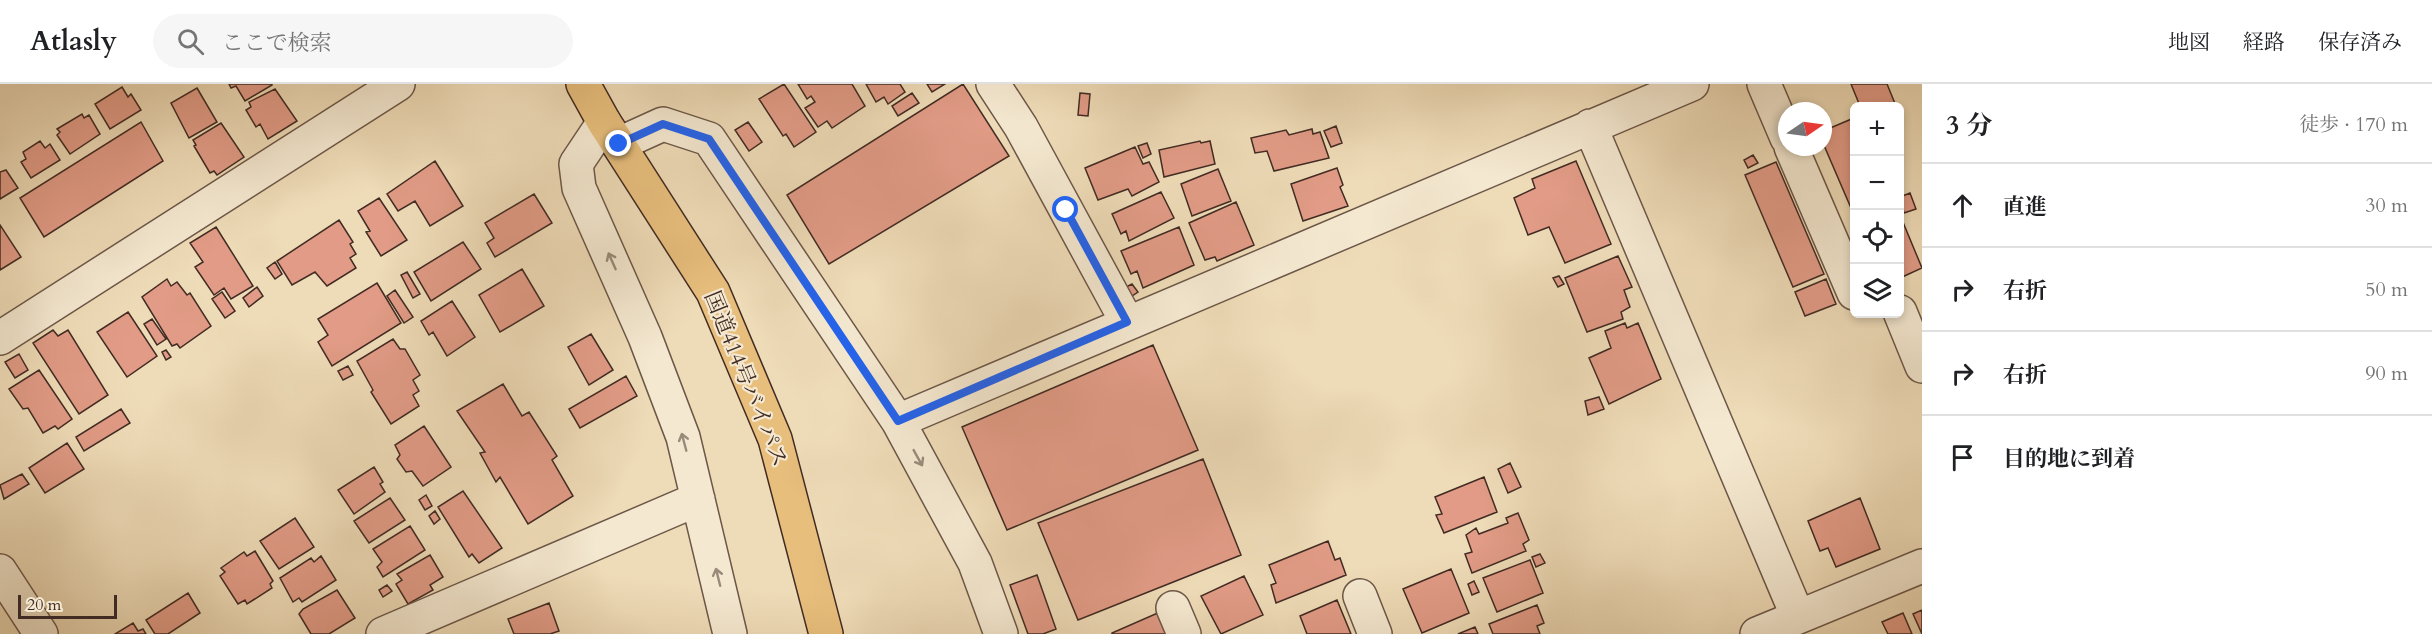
<!DOCTYPE html>
<html lang="ja">
<head>
<meta charset="utf-8">
<style>
	:root { --surface:#fff; --page:#f6f6f6; --text:#202124; --muted:#757577; --line:#e0e0e0 }
	body { margin:0; font-family:Cardo,"Noto Serif JP",serif; background:var(--page); color:var(--text) }
	.controls { position:absolute; right:18px; top:18px; display:grid; overflow:hidden; border-radius:9px; box-shadow:0 3px 9px #0003 }
	.controls button { width:54px; height:54px; display:grid; place-items:center; padding:0; border:0; border-bottom:2px solid var(--line); background:var(--surface); color:var(--text); font:30px sans-serif }
	.compass { position:absolute; left:1778px; top:18px; width:54px; height:54px; border-radius:50%; background:var(--surface); box-shadow:0 3px 9px #0003; rotate:77deg }
	.scale { position:absolute; left:18px; bottom:15px; width:99px; box-sizing:border-box; padding-left:6px; border:3px solid #412b23; border-top:0; font-size:16px; line-height:21px; white-space:nowrap; color:#412b23; -webkit-text-stroke:4px #f4e8d0; paint-order:stroke }
	.stop { position:absolute; width:18px; height:18px; margin:-14px; border:4px solid #2563eb; border-radius:50%; background:#fff }
	.stop.end { background:#2563eb; border-color:#fff; box-shadow:0 2px 6px #0008 }
	.list { margin:0; padding:0; list-style:none }
	h2 { display:flex; justify-content:space-between; align-items:center; height:78px; margin:0; padding:0 24px; font-size:26px }
	h2 small { font-size:20px; font-weight:400; color:var(--muted) }
	.list li { display:grid; grid-template-columns:39px 1fr auto; gap:18px; align-items:center; box-sizing:border-box; height:84px; padding:0 24px; border-top:2px solid var(--line) }
	.list b { display:block; font-size:22px; white-space:nowrap }
	.list em { font-size:20px; font-style:normal; color:var(--muted) }
	.icon { flex:none; width:33px; height:33px; fill:none; stroke:currentColor; stroke-width:2; stroke-linecap:round; stroke-linejoin:round }
	.map { position:relative; flex:none; width:1922px; height:550px; overflow:hidden }
	header { display:flex; align-items:center; gap:36px; box-sizing:border-box; height:84px; padding:0 30px; background:var(--surface); border-bottom:2px solid var(--line) }
	header strong { font-size:28px }
	nav { display:flex; gap:33px; margin-inline-start:auto; font-size:21px }
	.search { width:420px; height:54px; background:var(--page); display:flex; align-items:center; gap:15px; box-sizing:border-box; padding:0 21px; border-radius:33px; color:var(--muted); font-size:22px }
	main { display:flex }
	aside { flex:1; background:var(--surface) }
	.map>svg:first-child { display:block }
</style>
</head>
<body>
<header>
<strong>Atlasly</strong>
<div class="search"><svg class="icon" aria-label="search" viewBox="0 0 24 24"><circle cx="10" cy="10" r="6"/><path d="M15 15l6 6"/></svg>ここで検索</div>
<nav><a>地図</a><a>経路</a><a>保存済み</a></nav>
</header>
<main>
<div class="map">
<svg width="1922" height="550" viewBox="0 0 1922 550">
	<rect width="100%" height="100%" fill="#eedbb7"/>
	<filter id="stains"><feTurbulence type="fractalNoise" baseFrequency=".00333" numOctaves="4"/><feColorMatrix values="0 0 0 0 .2 0 0 0 0 .09 0 0 0 0 .02 0 0 0 .5 -.17"/></filter>
	<radialGradient id="worn" r=".72"><stop offset=".6" stop-color="#630" stop-opacity="0"/><stop offset="1" stop-color="#630" stop-opacity=".3"/></radialGradient>
	<path fill="#e19b86" stroke="#412b23" stroke-width="1.5" d="M 229,0 L 272,0 L 272,1 L 245,17 L 236,2 L 231,4 Z
		M 784,0 L 816,48 L 794,63 L 786,50 L 783,52 L 759,15 Z
		M 798,0 L 852,0 L 865,22 L 832,44 L 827,37 L 818,43 L 805,24 L 815,18 L 811,12 L 807,15 Z
		M 866,0 L 900,0 L 905,8 L 888,20 L 884,13 L 876,18 Z
		M 927,0 L 945,0 L 932,8 Z
		M 963,0 L 1009,72 L 829,180 L 787,111 Z
		M 1851,0 L 1887,0 L 1896,22 L 1860,22 Z
		M 122,3 L 128,13 L 131,10 L 141,26 L 110,45 L 95,20 Z
		M 197,4 L 217,38 L 189,54 L 171,19 Z
		M 275,5 L 297,37 L 268,55 L 260,40 L 256,43 L 246,26 L 251,23 L 249,18 Z
		M 912,9 L 919,19 L 898,32 L 892,22 Z
		M 1080,9 L 1090,10 L 1088,32 L 1078,31 Z
		M 82,30 L 84,34 L 89,31 L 100,50 L 70,70 L 57,51 L 60,48 L 57,45 Z
		M 1854,34 L 1854,131 L 1823,59 L 1823,47 Z
		M 141,38 L 163,77 L 44,153 L 20,114 Z
		M 748,38 L 762,58 L 749,67 L 735,46 Z
		M 221,39 L 244,73 L 217,91 L 214,87 L 210,89 L 194,62 L 196,61 L 193,56 Z
		M 1336,42 L 1342,59 L 1331,63 L 1324,47 Z
		M 1312,45 L 1313,50 L 1320,48 L 1329,74 L 1274,87 L 1267,67 L 1255,69 L 1251,54 L 1286,46 L 1289,51 Z
		M 40,57 L 45,64 L 50,60 L 60,76 L 31,94 L 21,78 L 26,75 L 23,68 Z
		M 1200,57 L 1201,59 L 1210,57 L 1215,80 L 1164,93 L 1159,66 Z
		M 1147,59 L 1151,70 L 1143,74 L 1138,62 Z
		M 1135,63 L 1143,80 L 1149,78 L 1159,98 L 1132,112 L 1128,105 L 1098,116 L 1085,84 Z
		M 1753,71 L 1758,79 L 1748,84 L 1744,76 Z
		M 435,77 L 463,122 L 430,142 L 415,117 L 398,127 L 387,110 Z
		M 1576,77 L 1611,160 L 1565,179 L 1549,143 L 1528,151 L 1514,114 L 1535,104 L 1532,95 Z
		M 1776,78 L 1824,190 L 1793,203 L 1745,91 Z
		M 1337,84 L 1343,101 L 1340,103 L 1348,122 L 1303,137 L 1291,100 Z
		M 1218,85 L 1231,117 L 1192,132 L 1181,100 Z
		M 6,86 L 18,104 L 0,115 L 0,88 Z
		M 1161,108 L 1174,134 L 1129,157 L 1126,147 L 1121,150 L 1112,130 Z
		M 1910,109 L 1916,125 L 1904,129 L 1900,113 Z
		M 534,110 L 552,139 L 495,173 L 487,159 L 494,154 L 485,139 Z
		M 379,114 L 407,156 L 381,172 L 366,148 L 370,147 L 358,127 Z
		M 1236,118 L 1254,161 L 1217,177 L 1215,173 L 1205,176 L 1189,139 Z
		M 1900,131 L 1922,184 L 1900,194 Z
		M 339,136 L 353,158 L 350,160 L 356,170 L 350,174 L 356,184 L 327,202 L 315,188 L 292,201 L 277,177 Z
		M 0,141 L 21,173 L 0,186 Z
		M 216,143 L 253,202 L 231,215 L 224,204 L 214,211 L 195,183 L 203,178 L 190,159 Z
		M 1179,143 L 1194,181 L 1143,204 L 1137,187 L 1131,190 L 1121,167 Z
		M 463,158 L 481,185 L 431,217 L 414,188 Z
		M 1618,172 L 1632,203 L 1624,206 L 1630,223 L 1621,228 L 1623,235 L 1587,248 L 1565,194 Z
		M 275,178 L 282,190 L 275,195 L 267,184 Z
		M 522,185 L 544,222 L 500,248 L 479,211 Z
		M 407,188 L 420,210 L 413,214 L 401,191 Z
		M 1559,192 L 1564,200 L 1558,203 L 1553,194 Z
		M 167,195 L 171,202 L 177,198 L 187,211 L 190,209 L 211,242 L 180,264 L 177,260 L 172,262 L 142,213 Z
		M 1826,195 L 1836,220 L 1805,232 L 1795,208 Z
		M 377,199 L 401,239 L 332,282 L 318,258 L 328,251 L 318,235 Z
		M 1132,200 L 1138,208 L 1132,212 L 1126,203 Z
		M 257,203 L 263,212 L 249,223 L 243,214 Z
		M 395,206 L 413,233 L 404,239 L 387,212 Z
		M 222,208 L 235,227 L 225,234 L 212,215 Z
		M 452,217 L 475,253 L 447,272 L 433,248 L 429,251 L 421,237 Z
		M 128,228 L 157,272 L 127,293 L 97,248 Z
		M 152,235 L 166,255 L 157,261 L 144,240 Z
		M 1625,239 L 1627,244 L 1638,239 L 1661,295 L 1609,320 L 1589,274 L 1611,264 L 1605,247 Z
		M 53,246 L 58,252 L 68,246 L 108,311 L 79,330 L 33,259 Z
		M 591,250 L 613,286 L 589,301 L 568,263 Z
		M 393,255 L 400,265 L 405,265 L 420,291 L 413,296 L 419,307 L 413,311 L 419,322 L 391,340 L 371,308 L 373,306 L 357,277 Z
		M 1153,261 L 1198,366 L 1007,446 L 962,343 Z
		M 166,266 L 171,273 L 166,276 L 162,268 Z
		M 19,270 L 28,286 L 15,294 L 5,278 Z
		M 348,282 L 353,291 L 343,296 L 338,287 Z
		M 39,286 L 72,335 L 58,345 L 55,342 L 43,349 L 28,324 L 23,325 L 9,305 Z
		M 626,292 L 637,312 L 580,344 L 569,325 Z
		M 503,300 L 522,332 L 529,328 L 557,372 L 552,376 L 573,412 L 528,440 L 500,393 L 496,398 L 480,369 L 485,368 L 457,327 Z
		M 1599,313 L 1604,325 L 1588,331 L 1585,317 Z
		M 121,325 L 130,339 L 84,367 L 76,353 Z
		M 424,342 L 451,383 L 423,402 L 412,387 L 406,388 L 397,375 L 400,371 L 395,361 Z
		M 67,359 L 84,385 L 45,409 L 29,384 Z
		M 1203,375 L 1241,471 L 1078,536 L 1038,439 Z
		M 1510,379 L 1521,403 L 1508,409 L 1498,385 Z
		M 374,383 L 383,398 L 380,400 L 385,408 L 354,430 L 338,406 Z
		M 22,390 L 29,400 L 4,415 L 0,401 Z
		M 1484,393 L 1497,428 L 1444,449 L 1436,431 L 1442,430 L 1435,413 Z
		M 463,407 L 502,464 L 479,479 L 472,470 L 469,473 L 438,423 Z
		M 426,411 L 432,422 L 425,426 L 419,416 Z
		M 390,414 L 405,436 L 369,459 L 354,437 Z
		M 1860,414 L 1880,465 L 1836,483 L 1828,464 L 1820,467 L 1808,437 Z
		M 435,427 L 440,435 L 434,440 L 429,432 Z
		M 1518,429 L 1529,456 L 1523,460 L 1526,467 L 1472,489 L 1465,470 L 1472,468 L 1466,451 L 1476,444 L 1479,450 L 1508,439 L 1506,434 Z
		M 295,434 L 314,463 L 279,485 L 260,457 Z
		M 410,442 L 425,466 L 383,493 L 377,483 L 382,478 L 373,465 Z
		M 1328,457 L 1335,476 L 1340,474 L 1346,491 L 1276,519 L 1271,501 L 1276,499 L 1269,481 Z
		M 255,467 L 273,497 L 270,500 L 272,504 L 247,520 L 245,516 L 238,520 L 220,492 L 225,488 L 221,484 L 244,468 L 247,472 Z
		M 1540,470 L 1545,479 L 1536,483 L 1532,473 Z
		M 430,471 L 443,493 L 430,501 L 433,506 L 408,520 L 396,500 L 402,496 L 397,490 Z
		M 321,472 L 336,496 L 302,518 L 299,514 L 293,518 L 280,494 L 311,474 L 314,478 Z
		M 1530,476 L 1543,509 L 1497,528 L 1483,494 Z
		M 1451,485 L 1469,529 L 1422,549 L 1403,505 Z
		M 1037,491 L 1056,545 L 1043,550 L 1028,550 L 1010,501 Z
		M 1244,492 L 1263,531 L 1221,550 L 1201,512 Z
		M 1474,497 L 1479,508 L 1472,511 L 1468,500 Z
		M 387,501 L 392,507 L 383,513 L 379,506 Z
		M 337,506 L 355,534 L 329,550 L 311,550 L 299,530 L 303,525 Z
		M 188,509 L 200,529 L 168,550 L 155,550 L 146,536 Z
		M 1337,516 L 1351,550 L 1307,550 L 1300,532 Z
		M 549,519 L 559,547 L 550,550 L 514,550 L 508,535 Z
		M 1537,521 L 1544,539 L 1537,542 L 1540,550 L 1493,550 L 1489,540 Z
		M 1922,526 L 1922,550 L 1913,530 Z
		M 1160,528 L 1170,550 L 1112,550 L 1112,549 Z
		M 1903,529 L 1912,550 L 1888,550 L 1882,538 Z
		M 133,539 L 138,547 L 143,545 L 146,550 L 115,550 Z
		M 1475,543 L 1478,550 L 1458,550 Z"/>
	<g fill="none" stroke-linecap="round" stroke-linejoin="round">
		<defs>
			<path id="minor" d="M 993,0 L 1021,43 L 1127,238
				M 1764,0 L 1787,54
				M 604,38 L 576,80 L 579,104 L 645,253 L 683,353 L 730,550
				M 1590,42 L 1798,533
				M 619,60 L 663,40 L 709,55 L 898,337 L 975,479 L 1001,550
				M 1791,63 L 1854,209
				M 1900,228 L 1922,282
				M 0,254 L 398,0
				M 898,337 L 1692,0
				M 0,487 L 41,550
				M 1360,512 L 1375,550
				M 1173,524 L 1184,550
				M 383,550 L 698,415
				M 1757,550 L 1922,482"/>
			<path id="highway" d="M 583,0 L 604,38 L 713,208 L 775,355 L 826,550"/>
		</defs>
		<use href="#minor" stroke="#6c5748" stroke-width="36"/>
		<use href="#highway" stroke="#412b23" stroke-width="36"/>
		<use href="#minor" stroke="#f4e8d0" stroke-width="33"/>
		<use href="#highway" stroke="#e7be7c" stroke-width="33"/>
	</g>
	<defs><path id="oneway-shaft" d="M-6 0H5M1.5-3L5.5 0L1.5 3" fill="none" stroke-width="1.6" stroke-linecap="round" stroke-linejoin="round" transform="scale(1.5)"/></defs>
	<g stroke="#9a8a7a">
		<use href="#oneway-shaft" transform="translate(612 177) rotate(-114)"/>
		<use href="#oneway-shaft" transform="translate(684 358) rotate(-105)"/>
		<use href="#oneway-shaft" transform="translate(918 374) rotate(61)"/>
		<use href="#oneway-shaft" transform="translate(718 493) rotate(-104)"/>
	</g>
	<g fill="none" stroke-linecap="round" stroke-linejoin="round">
		<path stroke="#2563eb" stroke-width="8" d="M 619,60 L 663,40 L 709,55 L 898,337 L 1127,238 L 1066,126"/>
	</g>
	<g text-anchor="middle" dominant-baseline="central" stroke-width="4.5" stroke-linejoin="round" paint-order="stroke">
		<g font-size="22" fill="#412b23" stroke="#f4e8d0">
			<text transform="translate(746 295) rotate(68)">国道414号バイパス</text>
		</g>
	</g>
	<rect width="100%" height="100%" filter="url(#stains)"/>
	<rect width="100%" height="100%" fill="url(#worn)"/>
</svg>
<div class="controls">
<button>+</button>
<button>−</button>
<button><svg class="icon" aria-label="locate" viewBox="0 0 24 24"><circle cx="12" cy="12" r="6"/><path d="M12 2v4M12 18v4M2 12h4M18 12h4"/></svg></button>
<button><svg class="icon" aria-label="layers" viewBox="0 0 24 24"><path d="M12 4l9 5-9 5-9-5zM3 14l9 5 9-5"/></svg></button>
</div>
<svg class="compass" viewBox="-18 -18 36 36"><path d="M0-13l5 13h-10z" fill="#e53935"/><path d="M0 13l5-13h-10z" fill="#757577"/></svg>
<div class="scale">20 m</div>
<div class="stop" style="left:1066px;top:126px"></div>
<div class="stop end" style="left:619px;top:60px"></div>
</div>
<aside>
<h2>3 分<small>徒歩 · 170 m</small></h2>
<ul class="list">
<li><svg class="icon" aria-label="ahead" viewBox="0 0 24 24"><path d="M12 20V5M6 11l6-6 6 6"/></svg><div><b>直進</b></div><em>30 m</em></li>
<li><svg class="icon" aria-label="right" viewBox="0 0 24 24"><path d="M7 20v-9h11M14 6l5 5-5 5"/></svg><div><b>右折</b></div><em>50 m</em></li>
<li><svg class="icon" aria-label="right" viewBox="0 0 24 24"><path d="M7 20v-9h11M14 6l5 5-5 5"/></svg><div><b>右折</b></div><em>90 m</em></li>
<li><svg class="icon" aria-label="arrive" viewBox="0 0 24 24"><path d="M6 21V4h12l-3 4 3 4H6"/></svg><div><b>目的地に到着</b></div></li>
</ul>
</aside>
</main>
</body>
</html>
